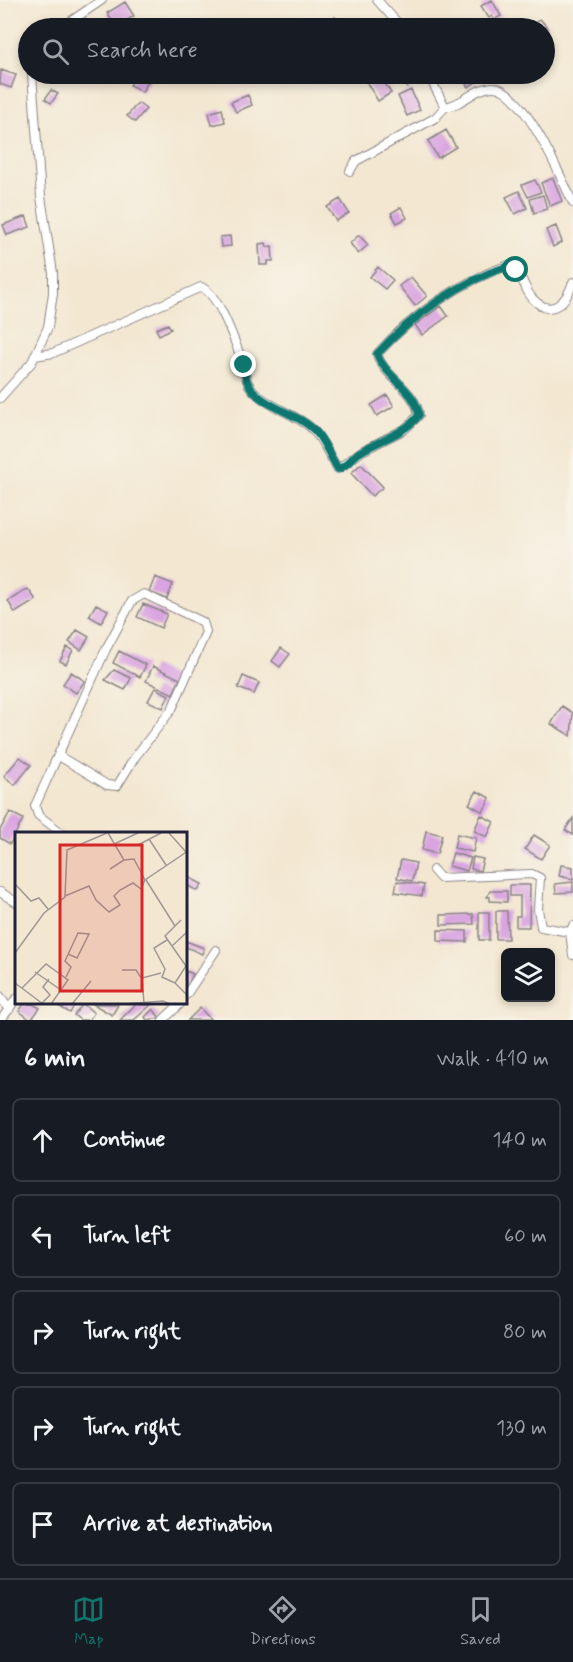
<!DOCTYPE html>
<html lang="en">
<head>
<meta charset="utf-8">
<style>
	:root { --surface:#171b24; --page:#242831; --text:#f1f3f6; --muted:#9ea1a6; --line:#363941; --accent:#0f766e }
	body { margin:0; font-family:Mynerve,sans-serif; background:var(--page); color:var(--text) }
	.controls { position:absolute; right:18px; bottom:18px; display:grid; overflow:hidden; border-radius:9px; box-shadow:0 3px 9px #0003 }
	.controls button { width:54px; height:54px; display:grid; place-items:center; padding:0; border:0; border-bottom:2px solid var(--line); background:var(--surface); color:var(--text); font:30px sans-serif }
	.stop { position:absolute; width:18px; height:18px; margin:-14px; border:4px solid #0f766e; border-radius:50%; background:#fff }
	.stop.end { background:#0f766e; border-color:#fff; box-shadow:0 2px 6px #0008 }
	.list { margin:0; padding:0; list-style:none }
	h2 { display:flex; justify-content:space-between; align-items:center; height:78px; margin:0; padding:0 24px; font-size:26px }
	h2 small { font-size:20px; font-weight:400; color:var(--muted) }
	.list li { display:grid; grid-template-columns:39px 1fr auto; gap:18px; align-items:center; box-sizing:border-box; height:84px; margin:0 12px 12px; padding:0 12px; border:2px solid var(--line); border-radius:9px }
	.list b { display:block; font-size:22px; white-space:nowrap }
	.list em { font-size:20px; font-style:normal; color:var(--muted) }
	.icon { flex:none; width:33px; height:33px; fill:none; stroke:currentColor; stroke-width:2; stroke-linecap:round; stroke-linejoin:round }
	.map { position:relative; flex:none; width:573px; height:1020px; overflow:hidden }
	.search { position:absolute; background:var(--surface); box-shadow:0 3px 9px #0003; left:18px; right:18px; top:18px; height:66px; display:flex; align-items:center; gap:15px; box-sizing:border-box; padding:0 21px; border-radius:33px; color:var(--muted); font-size:22px }
	.sheet { height:558px; background:var(--surface) }
	nav { display:flex; justify-content:space-around; align-items:center; box-sizing:border-box; height:84px; border-top:2px solid var(--line); background:var(--surface); font-size:16px; color:var(--muted) }
	nav a { display:grid; justify-items:center; gap:3px }
	nav .on { color:var(--accent) }
	.map>svg:first-child { display:block }
</style>
</head>
<body>
<div class="map">
<svg width="573" height="1020" viewBox="0 0 573 1020">
	<rect width="100%" height="100%" fill="#f7f3e8"/>
	<filter id="ink" filterUnits="userSpaceOnUse"><feTurbulence type="fractalNoise" baseFrequency=".0167" numOctaves="2"/><feDisplacementMap in="SourceGraphic" scale="12" xChannelSelector="R" yChannelSelector="G"/><feConvolveMatrix kernelMatrix="1 2 1 2 8 2 1 2 1" color-interpolation-filters="sRGB"/></filter>
	<filter id="wash" filterUnits="userSpaceOnUse"><feTurbulence type="fractalNoise" baseFrequency=".008" numOctaves="4" result="noise"/><feDisplacementMap in="SourceGraphic" scale="24" xChannelSelector="R" yChannelSelector="G"/><feGaussianBlur stdDeviation="1.35" result="paint"/><feColorMatrix in="noise" values="0 0 0 0 0 0 0 0 0 0 0 0 0 0 0 0 0 1.4 0 .05"/><feComposite in="paint" operator="in"/></filter>
	<g filter="url(#wash)">
		<rect width="100%" height="100%" fill="#f3e7d1"/>
		<g id="blocks">
			<path fill="#d9a4e1" d="M 492,0 L 501,16 L 494,20 L 492,16 L 489,18 L 481,6 Z
				M 125,2 L 134,16 L 116,27 L 107,13 Z
				M 335,17 L 346,28 L 328,28 L 325,25 Z
				M 540,19 L 548,28 L 531,26 Z
				M 1,70 L 16,75 L 11,88 L 0,84 Z
				M 137,74 L 151,77 L 142,92 L 130,85 Z
				M 365,74 L 379,74 L 391,93 L 378,101 L 362,75 Z
				M 402,74 L 419,74 L 421,77 L 407,87 L 399,76 Z
				M 459,74 L 472,74 L 477,81 L 468,87 Z
				M 51,90 L 58,94 L 51,103 L 45,99 Z
				M 411,90 L 420,110 L 407,116 L 398,96 Z
				M 248,95 L 252,105 L 236,112 L 231,102 Z
				M 138,103 L 146,109 L 135,122 L 127,116 Z
				M 222,109 L 225,122 L 212,125 L 209,113 Z
				M 446,130 L 456,147 L 438,158 L 428,141 Z
				M 553,178 L 562,201 L 550,206 L 541,183 Z
				M 535,180 L 541,192 L 528,197 L 522,185 Z
				M 519,191 L 527,208 L 515,214 L 506,197 Z
				M 543,195 L 547,209 L 534,213 L 530,199 Z
				M 340,199 L 349,213 L 336,221 L 327,207 Z
				M 401,207 L 407,218 L 397,223 L 391,213 Z
				M 26,216 L 30,227 L 7,235 L 3,225 Z
				M 556,226 L 562,242 L 553,247 L 546,230 Z
				M 359,235 L 368,245 L 358,254 L 350,243 Z
				M 230,236 L 231,246 L 221,247 L 220,237 Z
				M 266,243 L 267,247 L 272,246 L 273,261 L 268,261 L 268,265 L 260,265 L 259,244 Z
				M 378,267 L 393,280 L 385,289 L 370,277 Z
				M 411,277 L 427,296 L 415,306 L 399,286 Z
				M 441,306 L 448,316 L 422,335 L 415,325 Z
				M 168,324 L 171,329 L 159,335 L 156,329 Z
				M 387,395 L 394,406 L 377,416 L 371,405 Z
				M 361,464 L 383,487 L 372,496 L 351,473 Z
				M 155,577 L 173,584 L 167,599 L 149,592 Z
				M 28,589 L 36,600 L 15,613 L 8,601 Z
				M 96,604 L 108,610 L 101,623 L 89,616 Z
				M 143,604 L 167,614 L 161,628 L 137,617 Z
				M 77,630 L 89,637 L 81,650 L 69,642 Z
				M 67,647 L 73,650 L 66,664 L 60,661 Z
				M 281,648 L 290,654 L 280,667 L 272,661 Z
				M 119,651 L 146,665 L 140,677 L 113,663 Z
				M 153,666 L 180,679 L 173,694 L 146,681 Z
				M 114,670 L 131,678 L 125,690 L 105,680 Z
				M 71,672 L 85,681 L 76,693 L 63,684 Z
				M 243,676 L 259,683 L 254,694 L 238,688 Z
				M 155,688 L 169,695 L 163,708 L 148,701 Z
				M 562,706 L 573,713 L 571,736 L 551,724 Z
				M 20,757 L 31,765 L 15,785 L 4,776 Z
				M 477,791 L 490,798 L 483,812 L 469,804 Z
				M 10,812 L 23,819 L 10,844 L 0,838 L 0,830 Z
				M 481,815 L 494,822 L 487,837 L 474,831 Z
				M 573,818 L 573,835 L 565,830 Z
				M 426,831 L 442,835 L 437,854 L 422,850 Z
				M 457,834 L 476,838 L 473,852 L 454,848 Z
				M 534,835 L 550,845 L 541,859 L 525,849 Z
				M 453,853 L 471,858 L 467,871 L 449,866 Z
				M 473,857 L 483,859 L 480,871 L 471,869 Z
				M 401,860 L 416,863 L 412,881 L 397,878 Z
				M 561,865 L 573,867 L 573,879 L 559,876 Z
				M 186,876 L 202,884 L 198,891 L 186,885 Z
				M 397,881 L 424,885 L 422,896 L 395,892 Z
				M 573,882 L 573,892 L 556,893 L 555,884 Z
				M 510,885 L 530,885 L 529,927 L 516,927 L 516,916 L 520,916 L 520,896 L 510,896 Z
				M 490,891 L 507,891 L 507,902 L 490,901 L 490,897 L 487,897 Z
				M 496,911 L 507,911 L 508,939 L 496,939 Z
				M 479,912 L 489,912 L 489,940 L 479,940 Z
				M 473,914 L 474,924 L 441,925 L 441,915 Z
				M 438,930 L 467,931 L 467,942 L 438,941 Z
				M 186,941 L 204,948 L 202,954 L 186,947 Z
				M 186,971 L 193,974 L 186,991 Z
				M 24,1004 L 33,1004 L 40,1008 L 31,1020 L 19,1011 Z
				M 62,1004 L 75,1004 L 70,1013 L 60,1007 Z
				M 83,1004 L 94,1013 L 89,1020 L 80,1020 L 74,1015 Z
				M 93,1004 L 116,1004 L 118,1005 L 112,1015 Z
				M 136,1004 L 151,1005 L 134,1020 L 120,1020 Z
				M 200,1008 L 211,1020 L 188,1020 Z
				M 153,1009 L 160,1018 L 147,1020 L 145,1017 Z"/>
		</g>
	</g>
	<g filter="url(#ink)">
		<use href="#blocks" fill-opacity="0" stroke="#8a8486" stroke-width="1.5"/>
		<g fill="none" stroke-linecap="round" stroke-linejoin="round">
			<defs>
				<path id="street" d="M 377,0 L 402,28
					M 61,28 L 102,0
					M 445,107 C 463,105 474,88 492,87 C 521,85 562,179 573,203
					M 350,171 L 356,161 L 435,118 L 445,107 L 428,74
					M 35,356 L 53,353 L 201,287 C 220,295 235,343 243,363 C 245,370 245,379 249,385 C 262,405 292,412 310,427 C 322,437 329,456 338,469 L 362,451 L 405,429 L 419,415 C 416,390 384,377 377,354 C 411,316 461,281 509,265 C 524,274 523,289 533,299 C 552,319 567,301 573,282
					M 0,398 L 32,362 L 48,327 L 53,293 L 53,273 L 41,197 L 32,74
					M 59,756 L 107,785 L 117,786 L 135,757 L 172,709 L 206,632 L 203,622 L 144,594 L 132,601 L 106,649 L 35,806 L 38,815 L 63,834
					M 433,870 L 440,878 L 532,874 L 540,878 L 538,909 L 541,927 L 570,932
					M 0,892 L 16,902
					M 573,926 L 570,932 L 573,955
					M 186,995 L 216,950
					M 0,996 L 9,1010
					M 1,1020 L 16,999
					M 163,1020 L 180,1004"/>
			</defs>
			<use href="#street" stroke="#8a8486" stroke-width="10"/>
			<use href="#street" stroke="#fff" stroke-width="8"/>
		</g>
	</g>
	<g fill="none" stroke-linecap="round" stroke-linejoin="round" filter="url(#ink)">
		<path stroke="#0f766e" stroke-width="8" d="M 244,365 C 245,370 245,378 248,383 C 260,408 299,412 317,433 C 325,443 331,458 338,469 C 347,467 352,457 360,452 C 379,440 405,434 419,415 C 416,390 385,377 377,354 C 412,316 460,281 509,266 L 516,270"/>
	</g>
	<g transform="translate(15 832)">
		<rect width="172" height="172" fill="#f3e7d1"/>
		<path fill="none" stroke="#9f9895" stroke-width="1.5" d="M 93,1 L 109,28 L 95,37M 154,1 L 171,20M 134,7 L 151,33M 99,12 L 123,1M 123,13 L 146,1M 109,28 L 119,27 L 130,48M 131,48 L 160,94M 0,52 L 16,69 L 24,66 L 33,77M 50,64 L 74,54 L 81,68 L 94,80 L 105,73 L 99,64 L 105,58 L 118,51 L 126,57 L 130,48 L 173,19M 173,99 L 157,114 L 171,134 L 160,151 L 173,164M 152,108 L 139,116 L 150,137 L 147,145 L 160,151M 157,114 L 150,104 L 166,88M 0,121 L 29,81 L 50,65 L 52,18 L 92,1M 107,138 L 121,138 L 127,147M 20,140 L 46,158M 51,145 L 56,135 L 50,129 L 63,101 L 74,102 L 62,126 L 53,122M 0,151 L 28,172M 7,156 L 31,132 L 53,148 L 36,172M 27,171 L 35,163 L 28,155 L 34,147M 129,171 L 127,146 L 146,141M 57,172 L 76,149M 108,172 L 148,169 L 155,172"/>
		<path fill="#d62828" fill-opacity="0.15" stroke="#d62828" stroke-width="3" d="M 45,13 L 127,13 L 127,159 L 45,159 Z"/>
		<rect width="172" height="172" fill="none" stroke="#22223b" stroke-width="3"/>
	</g>
</svg>
<div class="controls">
<button><svg class="icon" aria-label="layers" viewBox="0 0 24 24"><path d="M12 4l9 5-9 5-9-5zM3 14l9 5 9-5"/></svg></button>
</div>
<div class="stop" style="left:516px;top:270px"></div>
<div class="stop end" style="left:244px;top:365px"></div>
<div class="search"><svg class="icon" aria-label="search" viewBox="0 0 24 24"><circle cx="10" cy="10" r="6"/><path d="M15 15l6 6"/></svg>Search here</div>
</div>
<section class="sheet">
<h2>6 min<small>Walk · 410 m</small></h2>
<ul class="list">
<li><svg class="icon" aria-label="ahead" viewBox="0 0 24 24"><path d="M12 20V5M6 11l6-6 6 6"/></svg><div><b>Continue</b></div><em>140 m</em></li>
<li><svg class="icon" aria-label="left" viewBox="0 0 24 24"><path d="M17 20v-9H6M10 6l-5 5 5 5"/></svg><div><b>Turn left</b></div><em>60 m</em></li>
<li><svg class="icon" aria-label="right" viewBox="0 0 24 24"><path d="M7 20v-9h11M14 6l5 5-5 5"/></svg><div><b>Turn right</b></div><em>80 m</em></li>
<li><svg class="icon" aria-label="right" viewBox="0 0 24 24"><path d="M7 20v-9h11M14 6l5 5-5 5"/></svg><div><b>Turn right</b></div><em>130 m</em></li>
<li><svg class="icon" aria-label="arrive" viewBox="0 0 24 24"><path d="M6 21V4h12l-3 4 3 4H6"/></svg><div><b>Arrive at destination</b></div></li>
</ul>
</section>
<nav>
<a class="on"><svg class="icon" aria-label="map" viewBox="0 0 24 24"><path d="M3 6l6-2 6 2 6-2v14l-6 2-6-2-6 2zM9 4v14M15 6v14"/></svg>Map</a>
<a><svg class="icon" aria-label="directions" viewBox="0 0 24 24"><path d="M12 3l9 9-9 9-9-9zM9 14v-3h6M13 9l2 2-2 2"/></svg>Directions</a>
<a><svg class="icon" aria-label="saved" viewBox="0 0 24 24"><path d="M7 4h10v16l-5-4-5 4z"/></svg>Saved</a>
</nav>
</body>
</html>
